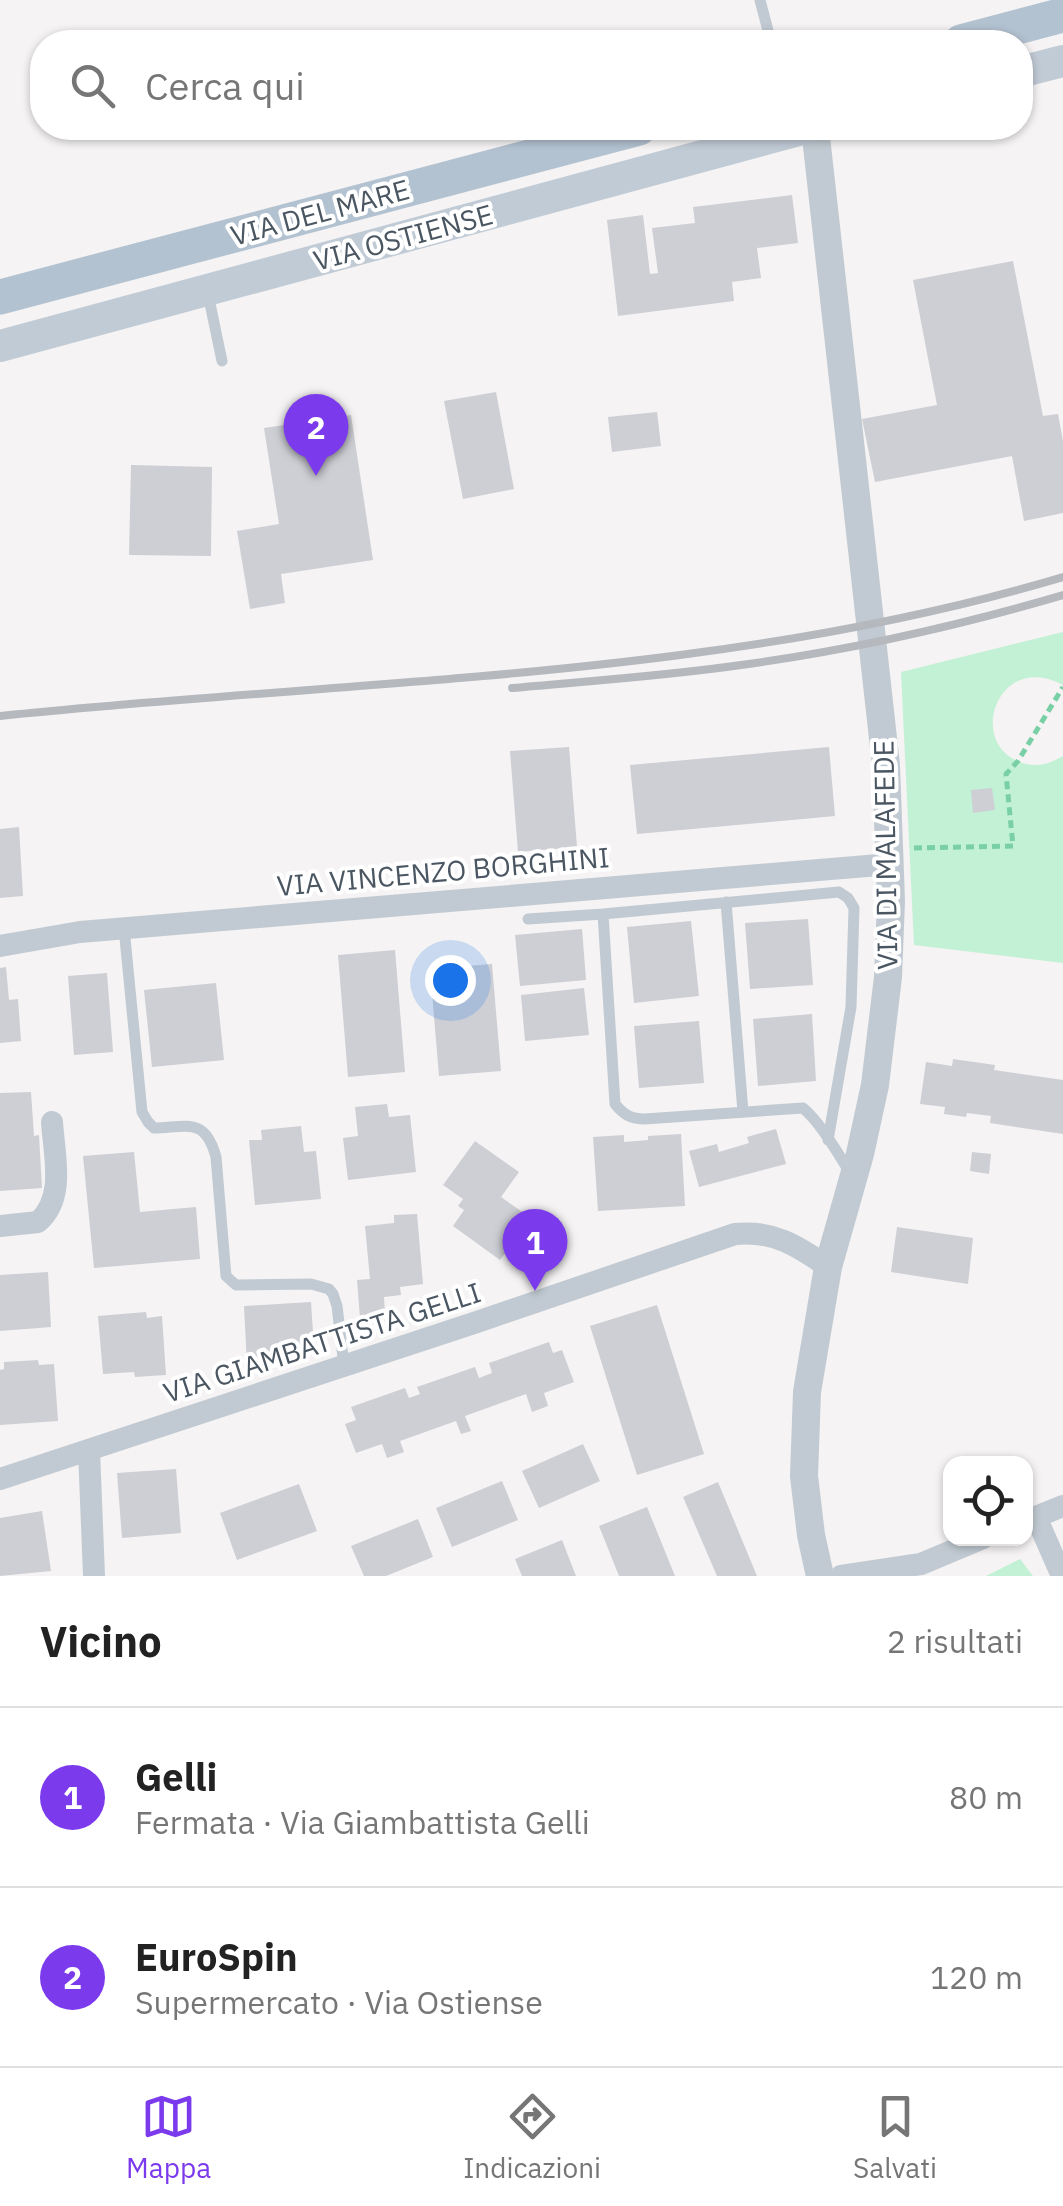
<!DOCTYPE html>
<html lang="it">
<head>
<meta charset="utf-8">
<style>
	:root { --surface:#fff; --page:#f2f2f2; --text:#222; --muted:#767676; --line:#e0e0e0; --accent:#7c3aed }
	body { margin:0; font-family:"IBM Plex Sans",sans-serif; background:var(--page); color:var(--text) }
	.controls { position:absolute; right:30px; bottom:30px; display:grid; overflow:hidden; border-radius:20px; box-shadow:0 2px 8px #0004 }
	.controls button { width:90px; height:90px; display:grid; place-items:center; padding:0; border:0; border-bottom:2px solid var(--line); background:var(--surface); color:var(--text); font:50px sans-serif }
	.you { position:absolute; left:450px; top:980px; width:35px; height:35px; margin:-25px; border:8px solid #fff; border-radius:50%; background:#1a73e8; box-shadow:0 0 0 15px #1a73e833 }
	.badge { display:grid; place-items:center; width:65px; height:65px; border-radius:50%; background:var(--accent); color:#fff; font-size:32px; font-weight:700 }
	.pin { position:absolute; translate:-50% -82px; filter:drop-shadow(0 2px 5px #0008) }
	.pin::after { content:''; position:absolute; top:52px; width:35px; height:30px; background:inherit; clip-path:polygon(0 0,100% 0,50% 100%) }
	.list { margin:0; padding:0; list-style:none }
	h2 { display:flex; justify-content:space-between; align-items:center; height:130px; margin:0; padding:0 40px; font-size:42px }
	h2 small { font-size:32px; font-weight:400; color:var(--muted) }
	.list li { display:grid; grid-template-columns:65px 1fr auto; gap:30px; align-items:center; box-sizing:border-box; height:180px; padding:0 40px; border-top:2px solid var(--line) }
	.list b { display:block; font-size:38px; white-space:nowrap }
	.list p { margin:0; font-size:32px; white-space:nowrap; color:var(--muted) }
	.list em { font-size:32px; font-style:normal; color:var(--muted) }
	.icon { flex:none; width:55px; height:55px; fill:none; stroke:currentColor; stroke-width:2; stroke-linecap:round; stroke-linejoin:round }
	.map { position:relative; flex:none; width:1063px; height:1576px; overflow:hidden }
	.search { position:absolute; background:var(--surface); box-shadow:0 2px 8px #0004; left:30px; right:30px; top:30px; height:110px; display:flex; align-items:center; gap:25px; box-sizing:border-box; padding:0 35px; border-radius:40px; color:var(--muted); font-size:38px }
	.sheet { height:490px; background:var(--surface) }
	nav { display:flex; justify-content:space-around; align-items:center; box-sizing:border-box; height:140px; border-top:2px solid var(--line); background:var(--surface); font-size:28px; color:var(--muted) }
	nav a { display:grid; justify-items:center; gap:5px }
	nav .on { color:var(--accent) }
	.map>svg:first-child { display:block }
</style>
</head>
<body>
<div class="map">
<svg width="1063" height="1576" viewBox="0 0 1063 1576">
	<rect width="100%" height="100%" fill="#f5f3f3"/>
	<path fill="#c3f1d5" d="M 1063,632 L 1063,685 C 996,649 964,749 1026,764 C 1040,767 1051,763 1063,756 L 1063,963 L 914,945 L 901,672 Z
		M 1020,1559 L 1033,1576 L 986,1576 Z"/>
	<path fill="#cdcfd5" d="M 792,195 L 798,243 L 757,248 L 761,278 L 732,282 L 734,301 L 618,316 L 607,220 L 643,215 L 650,274 L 658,273 L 652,228 L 695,223 L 693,207 Z
		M 1013,261 L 1043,416 L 1058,414 L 1063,441 L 1063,513 L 1024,521 L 1012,456 L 875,482 L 862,419 L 937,405 L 913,280 Z
		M 496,392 L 514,489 L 463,499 L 444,401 Z
		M 657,412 L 661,446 L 612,452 L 608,417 Z
		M 351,415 L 373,560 L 281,574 L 285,603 L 250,609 L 237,531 L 279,524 L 264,428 Z
		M 131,465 L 212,467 L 211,556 L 129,555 Z
		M 569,747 L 577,847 L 518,852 L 510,751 Z
		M 829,747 L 835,816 L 637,834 L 630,765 Z
		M 992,788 L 995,810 L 973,813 L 971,790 Z
		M 19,827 L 23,896 L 0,898 L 0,829 Z
		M 808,919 L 813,985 L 750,989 L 745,923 Z
		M 691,921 L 699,996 L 634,1003 L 627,927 Z
		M 582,929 L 586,980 L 520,986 L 515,935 Z
		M 395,950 L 405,1072 L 348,1077 L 338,955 Z
		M 492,964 L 501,1071 L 439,1076 L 430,969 Z
		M 6,967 L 9,1000 L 18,999 L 21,1041 L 0,1043 L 0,968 Z
		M 107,973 L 113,1052 L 74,1055 L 68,976 Z
		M 216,983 L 224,1060 L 152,1067 L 144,990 Z
		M 584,988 L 589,1035 L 525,1041 L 521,995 Z
		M 812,1014 L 816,1081 L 758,1086 L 753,1019 Z
		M 699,1021 L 704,1083 L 639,1088 L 634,1026 Z
		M 953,1059 L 995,1065 L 994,1070 L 1063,1080 L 1063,1134 L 990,1123 L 991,1116 L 967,1113 L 966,1117 L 944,1114 L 945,1107 L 920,1104 L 926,1062 L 952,1066 Z
		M 31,1092 L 34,1136 L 39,1135 L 42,1188 L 0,1191 L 0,1093 Z
		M 387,1104 L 389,1117 L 410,1115 L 416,1172 L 348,1180 L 343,1138 L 358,1136 L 355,1107 Z
		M 301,1126 L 304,1152 L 316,1151 L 321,1199 L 255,1205 L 249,1140 L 262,1140 L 261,1130 Z
		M 776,1129 L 786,1164 L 699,1187 L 689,1151 L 717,1144 L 719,1152 L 749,1143 L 747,1137 Z
		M 681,1134 L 685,1206 L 598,1211 L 593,1137 L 624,1135 L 624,1142 L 648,1140 L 648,1136 Z
		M 475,1141 L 519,1172 L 501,1197 L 531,1218 L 500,1260 L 453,1226 L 464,1210 L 458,1206 L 463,1199 L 443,1185 Z
		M 134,1152 L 140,1212 L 196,1207 L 200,1259 L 94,1268 L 83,1156 Z
		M 972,1152 L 991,1154 L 989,1174 L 970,1171 Z
		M 417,1214 L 423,1284 L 400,1287 L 401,1295 L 384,1297 L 385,1315 L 360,1318 L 357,1280 L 370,1279 L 365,1226 L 394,1223 L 394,1215 Z
		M 897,1227 L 973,1238 L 968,1284 L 891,1272 Z
		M 48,1272 L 51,1327 L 0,1331 L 0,1275 Z
		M 311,1302 L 314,1348 L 281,1350 L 282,1364 L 247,1365 L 244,1306 Z
		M 657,1305 L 704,1454 L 637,1475 L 590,1326 Z
		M 146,1312 L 147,1318 L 162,1316 L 166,1375 L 135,1377 L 134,1372 L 103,1374 L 98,1316 Z
		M 549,1342 L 553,1353 L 562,1350 L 574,1382 L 544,1393 L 548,1406 L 532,1412 L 526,1394 L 465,1416 L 471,1431 L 461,1434 L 456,1421 L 400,1441 L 404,1452 L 387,1458 L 382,1444 L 356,1453 L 345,1424 L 356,1420 L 351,1407 L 405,1388 L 409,1398 L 420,1394 L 417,1387 L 475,1367 L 479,1378 L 492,1373 L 489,1363 Z
		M 38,1360 L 39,1365 L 54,1364 L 58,1421 L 0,1425 L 0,1370 L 4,1369 L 4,1362 Z
		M 583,1444 L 600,1481 L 539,1508 L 522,1471 Z
		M 176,1469 L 181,1533 L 122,1538 L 117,1473 Z
		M 502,1481 L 518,1520 L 452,1547 L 436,1508 Z
		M 718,1482 L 757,1576 L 717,1576 L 683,1497 Z
		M 299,1484 L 317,1531 L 237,1560 L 220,1513 Z
		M 647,1507 L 675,1576 L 619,1576 L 599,1526 Z
		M 42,1511 L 51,1571 L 0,1576 L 0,1518 Z
		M 418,1519 L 433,1557 L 386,1576 L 364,1576 L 351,1546 Z
		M 562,1540 L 576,1576 L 522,1576 L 515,1559 Z"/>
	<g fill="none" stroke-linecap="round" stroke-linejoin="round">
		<path stroke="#7ad0a6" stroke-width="5" stroke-dasharray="8 5" stroke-linecap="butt" d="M 914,848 L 1013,846 L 1006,774 L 1018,761 L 1063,687"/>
		<path stroke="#c1cad2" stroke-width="11" d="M 760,0 L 771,42
			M 208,294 L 222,361
			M 726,902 L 743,1112
			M 528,919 L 603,914
			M 124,928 L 142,1112 L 148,1122 L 154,1128 C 188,1127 205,1117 216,1157 L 226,1276 L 236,1285 L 311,1284 L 329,1289 L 333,1294 L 337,1306 L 344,1366
			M 828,1140 L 851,1007 L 854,908 L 848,898 L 839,892 L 603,914 L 615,1104 C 624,1115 631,1119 645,1119 L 803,1108 C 821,1123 838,1154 851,1174"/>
		<path stroke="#c1cad2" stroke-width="22" d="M 0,946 L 80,932 L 891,864
			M 0,1226 L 38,1222 C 66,1198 54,1155 52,1122
			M 89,1450 L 94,1576
			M 0,1479 L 477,1322 L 735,1234 C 773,1230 798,1246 828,1267
			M 1036,1517 L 1062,1576
			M 1026,1521 L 1063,1506
			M 841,1576 L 921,1564 L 983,1538"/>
		<path stroke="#c1cad2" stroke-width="28" d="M 815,128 L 886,765 L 891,901 L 888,977 L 875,1085 L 860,1154 L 828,1267 L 807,1392 L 804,1476 L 811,1535 L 820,1576"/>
		<path stroke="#c1cbd6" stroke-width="32" d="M 1020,72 L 1063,61
			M 0,346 L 806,128"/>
		<path stroke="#b3c2d1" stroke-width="35" d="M 961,42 L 1063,15
			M 0,297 L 639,128"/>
		<path stroke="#b5b8bd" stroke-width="8" d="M 512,688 C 589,681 665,676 741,665 C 850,650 958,626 1063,595
			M 0,716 C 355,679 718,680 1063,577"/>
	</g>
	<g text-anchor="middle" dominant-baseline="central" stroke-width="8" stroke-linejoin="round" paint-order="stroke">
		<g font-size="28" fill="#4a5661" stroke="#fff">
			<text transform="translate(320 212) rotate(-15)">VIA DEL MARE</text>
			<text transform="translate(403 237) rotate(-15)">VIA OSTIENSE</text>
			<text transform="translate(885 855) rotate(-91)">VIA DI MALAFEDE</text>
			<text transform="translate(443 871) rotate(-5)">VIA VINCENZO BORGHINI</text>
			<text transform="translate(322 1342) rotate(-18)">VIA GIAMBATTISTA GELLI</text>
		</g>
	</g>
</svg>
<div class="controls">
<button><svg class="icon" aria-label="locate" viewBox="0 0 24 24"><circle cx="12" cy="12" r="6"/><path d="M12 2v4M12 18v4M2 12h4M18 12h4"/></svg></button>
</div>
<div class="you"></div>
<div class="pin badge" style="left:535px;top:1291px">1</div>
<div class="pin badge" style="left:316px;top:476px">2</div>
<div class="search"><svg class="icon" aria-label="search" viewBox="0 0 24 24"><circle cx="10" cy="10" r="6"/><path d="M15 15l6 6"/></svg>Cerca qui</div>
</div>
<section class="sheet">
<h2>Vicino<small>2 risultati</small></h2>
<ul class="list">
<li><span class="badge">1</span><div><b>Gelli</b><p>Fermata · Via Giambattista Gelli</p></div><em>80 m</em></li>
<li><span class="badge">2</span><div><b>EuroSpin</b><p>Supermercato · Via Ostiense</p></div><em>120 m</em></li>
</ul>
</section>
<nav>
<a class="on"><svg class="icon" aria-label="map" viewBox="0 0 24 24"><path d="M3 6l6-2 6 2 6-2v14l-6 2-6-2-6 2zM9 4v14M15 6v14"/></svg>Mappa</a>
<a><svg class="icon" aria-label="directions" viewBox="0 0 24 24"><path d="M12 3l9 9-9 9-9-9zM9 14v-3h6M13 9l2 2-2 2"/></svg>Indicazioni</a>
<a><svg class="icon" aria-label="saved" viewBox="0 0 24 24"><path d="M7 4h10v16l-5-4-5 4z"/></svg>Salvati</a>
</nav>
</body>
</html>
